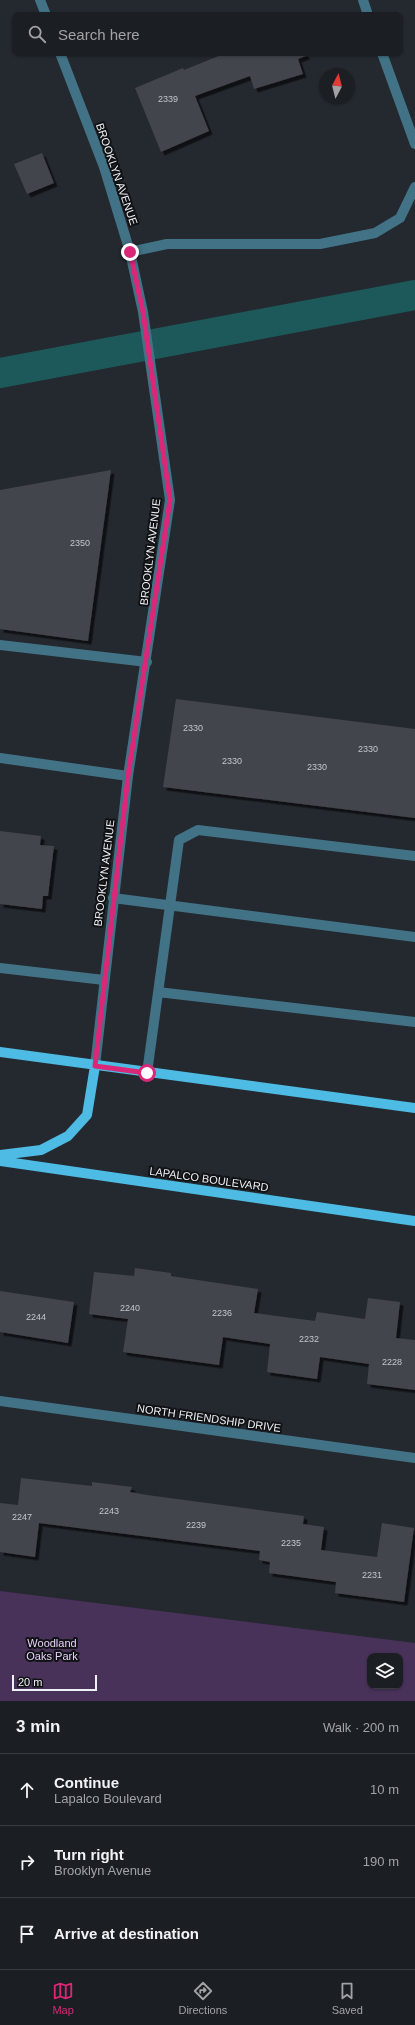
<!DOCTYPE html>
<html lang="en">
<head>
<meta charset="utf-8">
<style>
	:root { --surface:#1b1f23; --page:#24272b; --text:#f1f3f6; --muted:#a0a2a6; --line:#393d41; --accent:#db2777 }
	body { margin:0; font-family:Helvetica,sans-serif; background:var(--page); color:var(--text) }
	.controls { position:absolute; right:12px; bottom:12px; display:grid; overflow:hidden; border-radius:8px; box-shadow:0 1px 3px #0004 }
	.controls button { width:36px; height:36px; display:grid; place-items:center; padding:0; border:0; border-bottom:1px solid var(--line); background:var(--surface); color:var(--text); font:20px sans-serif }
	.compass { position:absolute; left:319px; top:68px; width:36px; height:36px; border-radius:50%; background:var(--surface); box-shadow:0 1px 3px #0004; rotate:7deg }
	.scale { position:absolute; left:12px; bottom:10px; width:85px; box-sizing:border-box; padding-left:4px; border:2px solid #eef1f5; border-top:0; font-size:11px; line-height:14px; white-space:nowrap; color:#eef1f5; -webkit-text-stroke:3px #101214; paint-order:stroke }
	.stop { position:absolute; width:12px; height:12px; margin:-9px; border:3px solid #db2777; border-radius:50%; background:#fff }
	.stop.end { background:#db2777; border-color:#fff; box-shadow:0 1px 4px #0008 }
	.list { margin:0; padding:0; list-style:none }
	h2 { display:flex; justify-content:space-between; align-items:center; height:52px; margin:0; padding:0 16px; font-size:17px }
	h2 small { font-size:13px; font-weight:400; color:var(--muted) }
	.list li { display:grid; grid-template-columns:26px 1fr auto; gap:12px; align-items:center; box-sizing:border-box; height:72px; padding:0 16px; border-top:1px solid var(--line) }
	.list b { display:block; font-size:15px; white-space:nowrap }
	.list p { margin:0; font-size:13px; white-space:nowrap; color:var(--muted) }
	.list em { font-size:13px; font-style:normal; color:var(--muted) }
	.icon { flex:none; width:22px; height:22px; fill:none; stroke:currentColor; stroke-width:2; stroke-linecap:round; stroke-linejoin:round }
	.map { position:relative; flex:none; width:415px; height:1701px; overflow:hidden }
	.search { position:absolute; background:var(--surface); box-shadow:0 1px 3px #0004; left:12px; right:12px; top:12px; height:44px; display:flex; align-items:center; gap:10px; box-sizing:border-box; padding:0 14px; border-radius:8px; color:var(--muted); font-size:15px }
	.sheet { height:268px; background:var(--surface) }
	nav { display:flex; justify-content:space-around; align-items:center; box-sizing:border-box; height:56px; border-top:1px solid var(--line); background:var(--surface); font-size:11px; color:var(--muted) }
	nav a { display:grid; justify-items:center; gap:2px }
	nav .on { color:var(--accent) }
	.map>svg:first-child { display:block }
</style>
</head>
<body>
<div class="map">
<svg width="415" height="1701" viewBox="0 0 415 1701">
	<defs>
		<filter id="shadow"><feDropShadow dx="3.5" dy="3.5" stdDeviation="0" flood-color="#0009"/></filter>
	</defs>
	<rect width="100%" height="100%" fill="#24292f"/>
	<path fill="#483259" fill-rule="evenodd" d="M 0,1591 L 415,1643 L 415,1701 L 0,1701 ZM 370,1656 L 400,1656 L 400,1686 L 370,1686 Z"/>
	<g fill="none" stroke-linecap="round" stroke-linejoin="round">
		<path stroke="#1d595b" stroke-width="30" d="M 0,373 L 415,295"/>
	</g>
	<path fill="#43444c" filter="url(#shadow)" d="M 226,53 L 305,53 L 306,56 L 298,59 L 303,74 L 254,89 L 250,76 L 195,96 L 209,131 L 161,152 L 135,88 L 183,68 L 184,70 Z
		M 42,153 L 54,183 L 27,194 L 14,164 Z
		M 111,470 L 88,641 L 0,629 L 0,490 Z
		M 176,699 L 415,729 L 415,818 L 163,787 Z
		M 0,831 L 41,836 L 40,845 L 54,846 L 48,896 L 43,896 L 42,909 L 0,904 Z
		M 135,1268 L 171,1273 L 171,1276 L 258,1289 L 254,1313 L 315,1321 L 317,1312 L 365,1319 L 368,1298 L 400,1302 L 396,1338 L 415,1340 L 415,1390 L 367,1384 L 369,1364 L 320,1357 L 317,1379 L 267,1372 L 270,1344 L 223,1337 L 219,1365 L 123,1352 L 128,1319 L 89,1314 L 94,1272 L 134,1276 Z
		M 0,1291 L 74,1302 L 68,1343 L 0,1332 Z
		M 21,1478 L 92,1486 L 92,1482 L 132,1487 L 130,1492 L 147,1495 L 304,1516 L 303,1524 L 324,1527 L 321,1550 L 377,1557 L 382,1523 L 414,1528 L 404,1602 L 335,1593 L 336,1582 L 269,1573 L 270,1562 L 259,1560 L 260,1551 L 39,1523 L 35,1557 L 0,1552 L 0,1503 L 18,1505 Z"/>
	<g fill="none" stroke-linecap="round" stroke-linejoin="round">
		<path stroke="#427286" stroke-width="10" d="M 130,252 L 167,244 L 320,244 L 375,233 L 400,218 L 415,187
			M 0,645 L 147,662
			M 0,758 L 128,776
			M 113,898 L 415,937
			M 0,968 L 104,980
			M 158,992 L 415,1022
			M 147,1073 L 179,840 L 198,830 L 415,856"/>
		<path stroke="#427286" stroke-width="10" d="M 40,0 L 46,15
			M 363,0 L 368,15
			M 60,53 L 104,167 L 130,252 L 143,312 L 170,500 L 128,776 L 95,1066
			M 382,53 L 415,144
			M 0,1401 L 415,1458"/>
		<path stroke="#4dbbe4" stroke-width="10" d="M 0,1052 L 415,1108
			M 0,1155 L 41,1150 L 68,1136 L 87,1115 L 95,1066
			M 0,1161 L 415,1221"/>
	</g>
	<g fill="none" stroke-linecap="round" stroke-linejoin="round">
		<path stroke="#db2777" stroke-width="5" d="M 130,252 L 143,312 L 170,500 L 128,776 L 95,1066 L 147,1073"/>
	</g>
	<g text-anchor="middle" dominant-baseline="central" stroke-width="4" stroke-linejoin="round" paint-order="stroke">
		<g font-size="9" fill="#c3c6cb">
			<text x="168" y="99">2339</text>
			<text x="80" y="543">2350</text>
			<text x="193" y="728">2330</text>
			<text x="368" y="749">2330</text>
			<text x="232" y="761">2330</text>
			<text x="317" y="767">2330</text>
			<text x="130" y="1308">2240</text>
			<text x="222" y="1313">2236</text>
			<text x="36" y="1317">2244</text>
			<text x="309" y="1339">2232</text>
			<text x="392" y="1362">2228</text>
			<text x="109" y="1511">2243</text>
			<text x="22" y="1517">2247</text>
			<text x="196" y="1525">2239</text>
			<text x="291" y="1543">2235</text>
			<text x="372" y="1575">2231</text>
		</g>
		<g font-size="11" fill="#eef1f5" stroke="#101214">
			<text transform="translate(117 174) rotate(71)">BROOKLYN AVENUE</text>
			<text transform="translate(150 552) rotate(-83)">BROOKLYN AVENUE</text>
			<text transform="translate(104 873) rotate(-83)">BROOKLYN AVENUE</text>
			<text transform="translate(209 1179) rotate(8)">LAPALCO BOULEVARD</text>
			<text transform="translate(209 1418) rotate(8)">NORTH FRIENDSHIP DRIVE</text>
		</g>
		<g font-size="11" fill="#e7d0fb" stroke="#101214">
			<text x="52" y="1643">Woodland<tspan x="52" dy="13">Oaks Park</tspan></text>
		</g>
	</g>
</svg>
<div class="controls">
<button><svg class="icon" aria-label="layers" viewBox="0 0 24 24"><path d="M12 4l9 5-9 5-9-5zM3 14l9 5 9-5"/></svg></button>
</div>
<svg class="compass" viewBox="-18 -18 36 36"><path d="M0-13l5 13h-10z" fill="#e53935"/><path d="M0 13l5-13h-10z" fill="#a0a2a6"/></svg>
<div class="scale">20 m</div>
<div class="stop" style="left:147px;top:1073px"></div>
<div class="stop end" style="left:130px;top:252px"></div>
<div class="search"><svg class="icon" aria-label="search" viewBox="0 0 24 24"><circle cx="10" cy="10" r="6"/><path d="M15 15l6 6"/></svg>Search here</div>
</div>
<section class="sheet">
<h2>3 min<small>Walk · 200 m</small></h2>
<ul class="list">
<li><svg class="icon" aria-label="ahead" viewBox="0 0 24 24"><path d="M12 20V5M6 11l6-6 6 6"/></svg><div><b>Continue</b><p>Lapalco Boulevard</p></div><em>10 m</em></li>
<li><svg class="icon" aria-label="right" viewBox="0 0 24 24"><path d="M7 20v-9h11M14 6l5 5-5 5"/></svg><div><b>Turn right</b><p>Brooklyn Avenue</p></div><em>190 m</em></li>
<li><svg class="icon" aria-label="arrive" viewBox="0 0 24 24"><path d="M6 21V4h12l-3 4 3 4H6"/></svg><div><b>Arrive at destination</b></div></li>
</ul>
</section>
<nav>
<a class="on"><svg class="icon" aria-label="map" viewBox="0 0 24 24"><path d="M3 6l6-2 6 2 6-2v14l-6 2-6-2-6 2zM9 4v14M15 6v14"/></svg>Map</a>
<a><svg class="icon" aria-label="directions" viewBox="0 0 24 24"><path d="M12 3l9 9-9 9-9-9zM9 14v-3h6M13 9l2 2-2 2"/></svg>Directions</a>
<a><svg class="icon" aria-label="saved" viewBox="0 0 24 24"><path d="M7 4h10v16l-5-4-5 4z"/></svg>Saved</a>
</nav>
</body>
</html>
